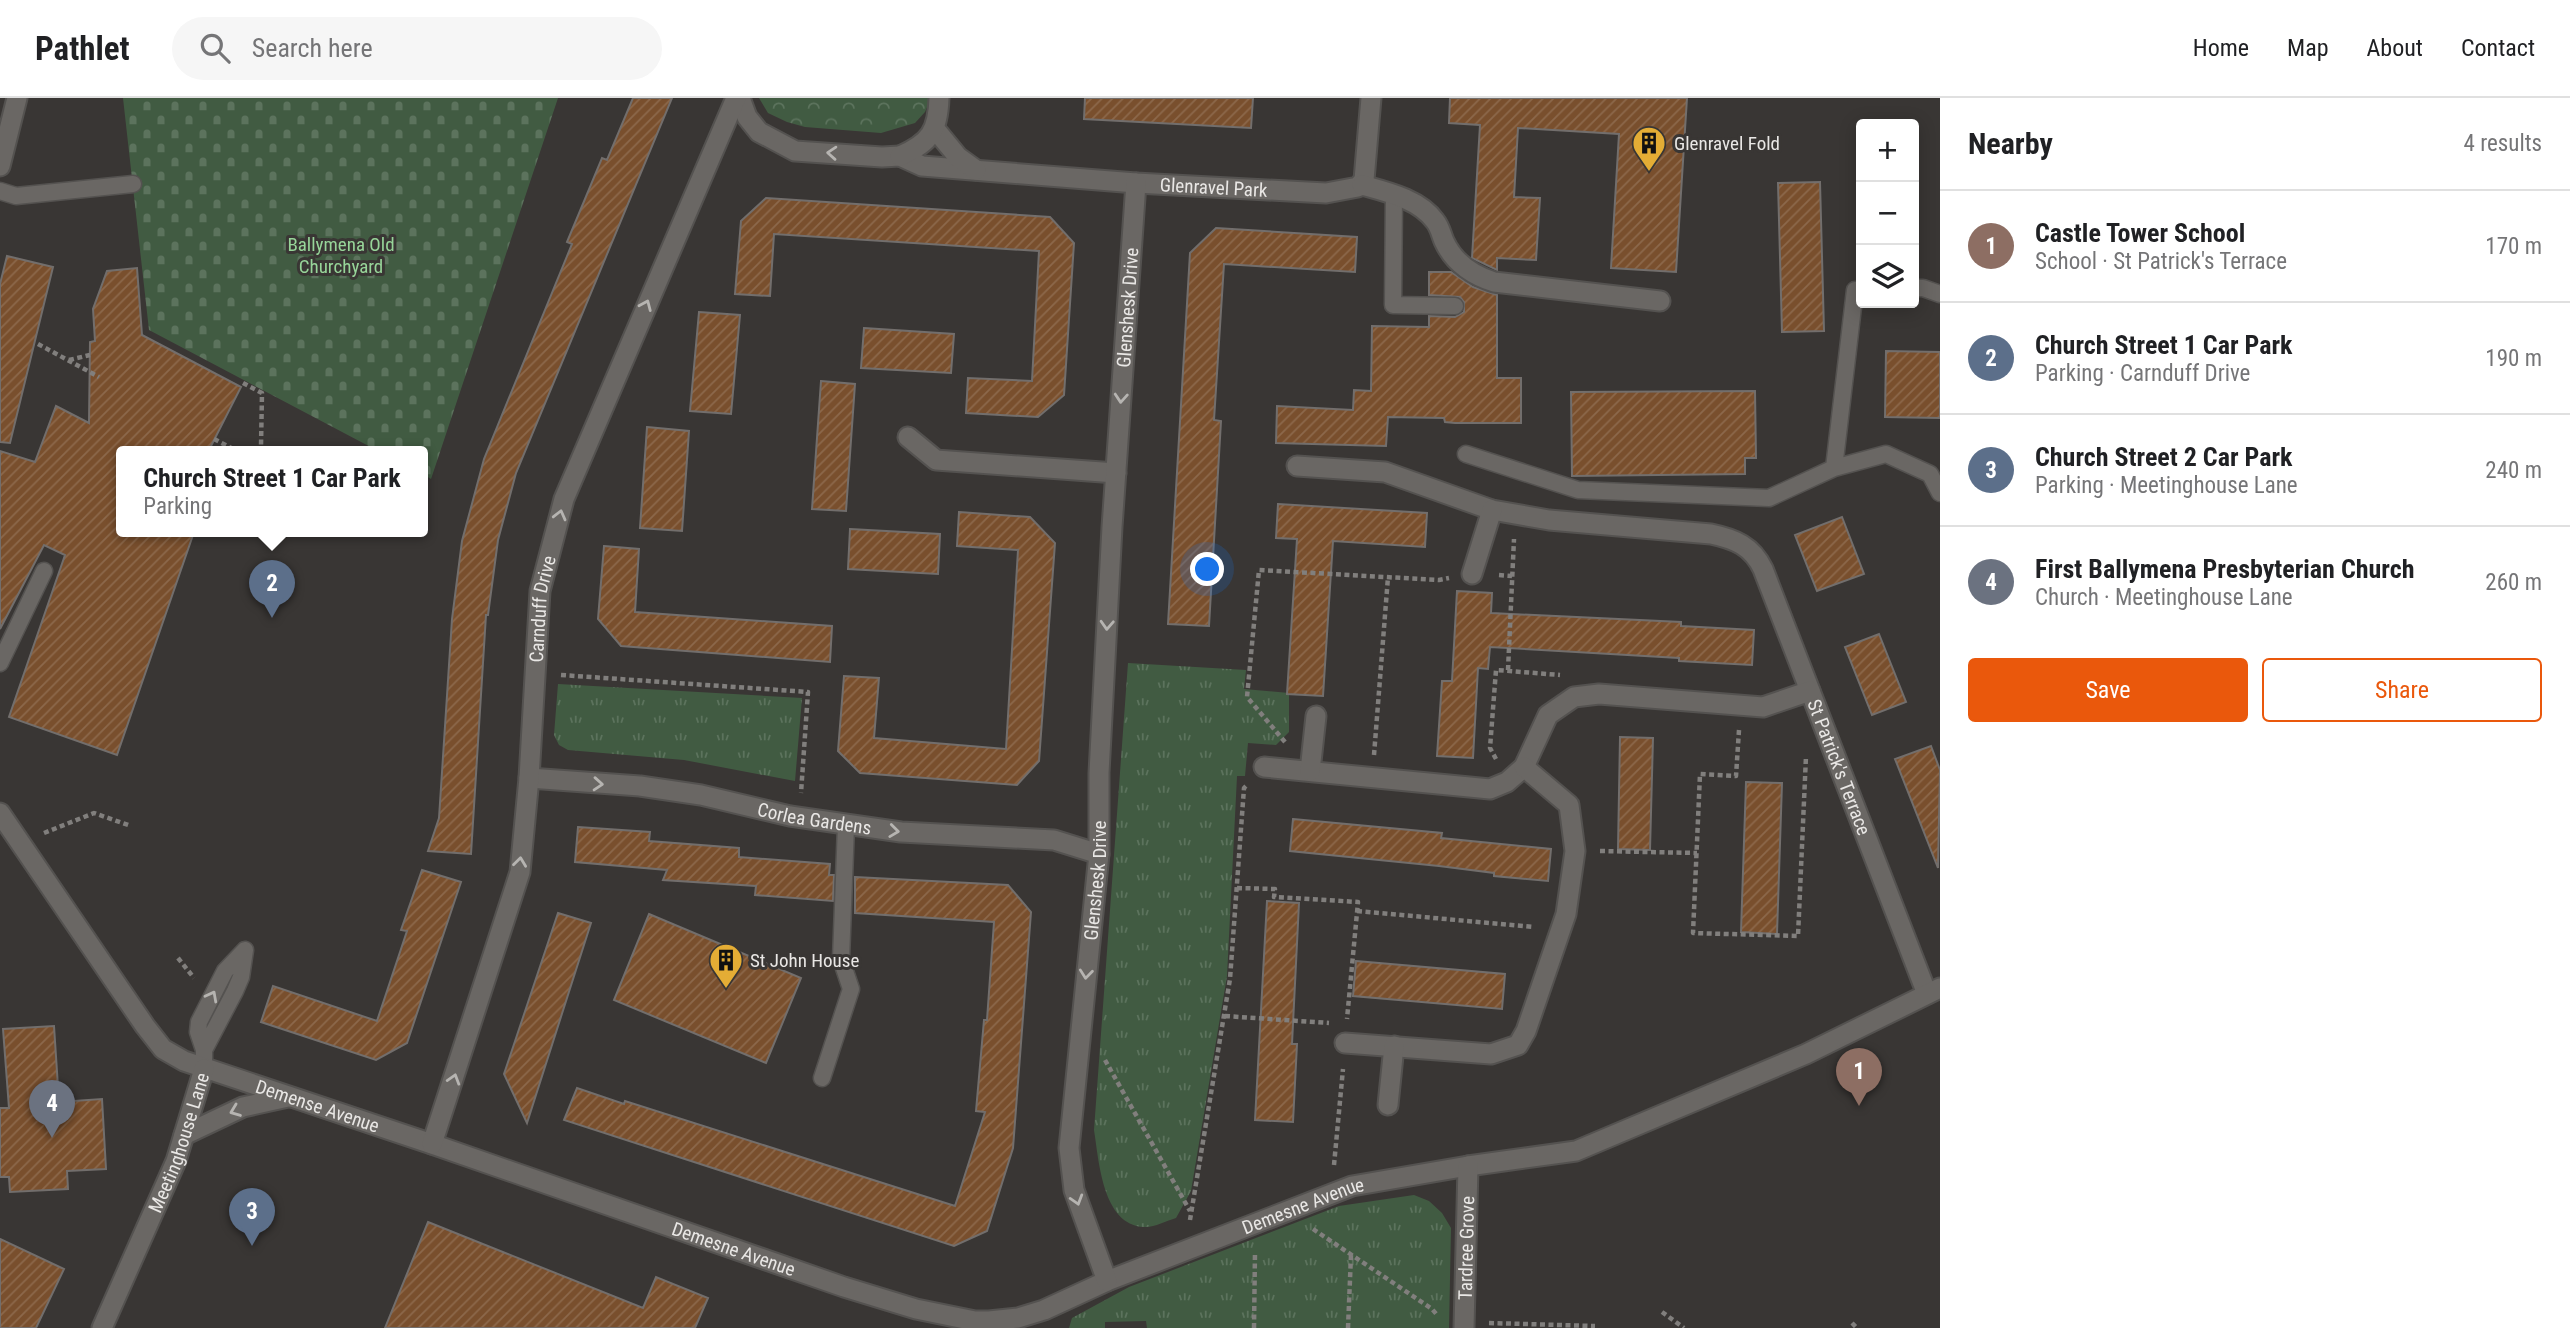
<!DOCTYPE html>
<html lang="en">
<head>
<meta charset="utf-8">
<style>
	:root { --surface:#fff; --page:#f6f6f6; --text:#202124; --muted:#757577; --line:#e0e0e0; --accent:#ea580c }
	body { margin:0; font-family:"Roboto Condensed",sans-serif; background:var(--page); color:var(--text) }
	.controls { position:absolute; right:21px; top:21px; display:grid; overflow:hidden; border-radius:7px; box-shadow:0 4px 18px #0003 }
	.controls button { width:63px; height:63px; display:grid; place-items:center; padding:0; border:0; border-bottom:2px solid var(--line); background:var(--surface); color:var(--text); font:35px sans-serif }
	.you { position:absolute; left:1208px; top:472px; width:24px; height:24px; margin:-18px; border:5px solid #fff; border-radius:50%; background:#1a73e8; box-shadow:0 0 0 10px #1a73e833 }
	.badge { display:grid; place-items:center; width:46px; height:46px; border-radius:50%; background:var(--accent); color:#fff; font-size:23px; font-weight:700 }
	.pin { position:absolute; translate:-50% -58px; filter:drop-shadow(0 2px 4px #0008) }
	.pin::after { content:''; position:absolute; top:37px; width:24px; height:21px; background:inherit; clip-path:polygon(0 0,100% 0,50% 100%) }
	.popup { position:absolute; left:116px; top:348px; width:312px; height:91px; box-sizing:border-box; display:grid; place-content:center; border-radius:7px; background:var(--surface); filter:drop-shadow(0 2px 5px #0005); font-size:23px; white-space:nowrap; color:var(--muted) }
	.popup b { font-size:26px; color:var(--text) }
	.popup::after { content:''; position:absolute; left:50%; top:100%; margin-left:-14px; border:14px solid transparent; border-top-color:var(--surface) }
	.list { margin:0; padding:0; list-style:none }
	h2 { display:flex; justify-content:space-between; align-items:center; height:91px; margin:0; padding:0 28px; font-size:30px }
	h2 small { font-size:23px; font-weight:400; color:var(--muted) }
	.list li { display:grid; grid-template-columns:46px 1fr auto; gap:21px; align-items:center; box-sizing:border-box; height:112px; padding:0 28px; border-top:2px solid var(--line) }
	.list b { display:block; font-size:26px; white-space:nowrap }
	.list p { margin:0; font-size:23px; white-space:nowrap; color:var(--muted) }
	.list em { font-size:23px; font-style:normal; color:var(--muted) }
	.actions { display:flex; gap:14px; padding:21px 28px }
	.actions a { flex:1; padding:16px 0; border:2px solid var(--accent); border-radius:7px; text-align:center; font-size:24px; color:var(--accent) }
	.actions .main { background:var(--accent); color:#fff }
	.icon { flex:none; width:38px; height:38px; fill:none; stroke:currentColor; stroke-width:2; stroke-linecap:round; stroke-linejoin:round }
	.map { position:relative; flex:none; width:1940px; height:1230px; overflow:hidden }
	header { display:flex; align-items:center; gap:42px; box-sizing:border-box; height:98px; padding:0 35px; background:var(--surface); border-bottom:2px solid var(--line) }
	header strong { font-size:33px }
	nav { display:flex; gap:38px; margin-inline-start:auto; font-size:24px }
	.search { width:490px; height:63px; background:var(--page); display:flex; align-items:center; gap:18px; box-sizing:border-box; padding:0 24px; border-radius:38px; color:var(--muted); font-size:26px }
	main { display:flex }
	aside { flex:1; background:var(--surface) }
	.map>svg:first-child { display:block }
</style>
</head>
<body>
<header>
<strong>Pathlet</strong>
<div class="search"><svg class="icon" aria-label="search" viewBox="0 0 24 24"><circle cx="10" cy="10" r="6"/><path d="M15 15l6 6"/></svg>Search here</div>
<nav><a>Home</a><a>Map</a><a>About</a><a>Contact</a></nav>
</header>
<main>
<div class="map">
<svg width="1940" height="1230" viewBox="0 0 1940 1230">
	<defs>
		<pattern id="grass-tufts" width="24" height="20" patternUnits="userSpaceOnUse" patternTransform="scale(1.75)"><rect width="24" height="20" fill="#415b42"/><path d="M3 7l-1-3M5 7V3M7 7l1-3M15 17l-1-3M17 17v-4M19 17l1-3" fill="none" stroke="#5c735d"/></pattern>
		<pattern id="cemetery-stones" width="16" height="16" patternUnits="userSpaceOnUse" patternTransform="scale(1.75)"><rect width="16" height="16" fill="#415b42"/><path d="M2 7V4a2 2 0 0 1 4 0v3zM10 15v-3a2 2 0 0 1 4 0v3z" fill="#5c735d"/></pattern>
		<pattern id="park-crowns" width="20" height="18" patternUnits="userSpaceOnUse" patternTransform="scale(1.75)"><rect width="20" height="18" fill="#415b42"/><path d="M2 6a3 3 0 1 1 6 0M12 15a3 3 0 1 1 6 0" fill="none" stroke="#5c735d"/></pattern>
		<pattern id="building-hatch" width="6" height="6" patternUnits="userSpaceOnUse" patternTransform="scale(1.75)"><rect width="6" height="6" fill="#794f2d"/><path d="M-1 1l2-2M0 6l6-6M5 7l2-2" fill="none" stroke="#8c684b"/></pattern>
	</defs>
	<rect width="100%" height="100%" fill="#393634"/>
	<path fill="url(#grass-tufts)" d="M 1128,565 L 1246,572 L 1244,591 L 1289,595 L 1289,634 L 1276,647 L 1248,645 L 1245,678 L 1237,678 L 1227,878 L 1191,1093 L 1176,1120 C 1166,1123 1153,1130 1144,1129 C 1102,1127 1099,1062 1094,1032 Z
		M 558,586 L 802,600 L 795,683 L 684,662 L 568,652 L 559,647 L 554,637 Z
		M 1414,1097 L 1429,1103 L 1442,1115 L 1451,1130 L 1449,1230 L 1147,1230 L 1146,1223 L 1105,1224 L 1105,1230 L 1069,1230 L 1072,1220 L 1129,1189 L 1339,1108 Z"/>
	<path fill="url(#cemetery-stones)" d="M 123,0 L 558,0 L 431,381 L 423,376 L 422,354 L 380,354 L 149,232 Z"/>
	<path fill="url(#park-crowns)" d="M 759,0 L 931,0 L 925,14 L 915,25 L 881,35 L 805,29 L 787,24 L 768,15 Z"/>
	<path fill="url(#building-hatch)" stroke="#726e6c" stroke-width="2" d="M 633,0 L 672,0 L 516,375 L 498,442 L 488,517 L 486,517 L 471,756 L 428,753 L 439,720 L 452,521 L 462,443 L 484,361 L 572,146 L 567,144 L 585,101 L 602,60 L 607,62 Z
		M 1085,0 L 1253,0 L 1251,30 L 1084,21 Z
		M 1450,0 L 1687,0 L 1676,174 L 1611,170 L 1619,36 L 1518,30 L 1514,99 L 1540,100 L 1536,162 L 1497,160 L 1497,172 L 1472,160 L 1480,27 L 1449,25 Z
		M 1820,84 L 1824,233 L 1782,234 L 1778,85 Z
		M 766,100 L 1050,119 L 1074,145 L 1064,297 L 1038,319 L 966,315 L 968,280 L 1032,283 L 1039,153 L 774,136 L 770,198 L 735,196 L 741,123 Z
		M 1216,130 L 1357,139 L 1355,174 L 1224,166 L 1214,322 L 1221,323 L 1209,528 L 1168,526 L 1190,155 Z
		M 7,158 L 53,169 L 10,345 L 0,344 L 0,186 Z
		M 137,170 L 142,237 L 241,289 L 208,354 L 122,354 L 122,434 L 194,434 L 117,657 L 9,619 L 65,457 L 44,447 L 0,531 L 0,353 L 35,364 L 56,308 L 89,325 L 90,244 L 95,243 L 93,211 L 107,173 Z
		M 1429,174 L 1451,174 L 1473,189 L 1497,197 L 1497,280 L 1521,280 L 1521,325 L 1455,325 L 1445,324 L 1444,320 L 1388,319 L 1386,348 L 1276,345 L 1277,308 L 1353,312 L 1354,292 L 1371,293 L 1372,228 L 1429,229 L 1429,218 L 1455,219 L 1464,214 L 1464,204 L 1460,199 L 1429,197 Z
		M 699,214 L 740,217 L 731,316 L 690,313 Z
		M 864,230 L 954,236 L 951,275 L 861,270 Z
		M 1886,253 L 1940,254 L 1940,320 L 1885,319 Z
		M 821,283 L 855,286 L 846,413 L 812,411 Z
		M 1755,293 L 1756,360 L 1745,360 L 1745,376 L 1572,378 L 1571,294 Z
		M 647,329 L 689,333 L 682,433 L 640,430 Z
		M 1278,406 L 1427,415 L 1425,449 L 1333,443 L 1323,598 L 1287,596 L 1297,441 L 1276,440 Z
		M 959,414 L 1030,419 L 1055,445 L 1039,663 L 1017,687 L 860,675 L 838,653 L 844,578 L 879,580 L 874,640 L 1006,651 L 1018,452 L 957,448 Z
		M 1842,419 L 1864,476 L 1817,493 L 1795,437 Z
		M 850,431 L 940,436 L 938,476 L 848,471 Z
		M 604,448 L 639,451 L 635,514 L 832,528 L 830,564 L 621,548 L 598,521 Z
		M 1457,493 L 1492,495 L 1491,515 L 1681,524 L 1681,528 L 1754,532 L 1752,567 L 1679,563 L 1679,560 L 1490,549 L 1488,571 L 1478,570 L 1473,660 L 1437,658 L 1442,583 L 1452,583 Z
		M 1879,536 L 1906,604 L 1872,617 L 1845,549 Z
		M 1620,639 L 1653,640 L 1650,752 L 1618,751 Z
		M 1931,648 L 1940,672 L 1938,770 L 1895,661 Z
		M 1746,684 L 1782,685 L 1777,836 L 1741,834 Z
		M 1293,721 L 1442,735 L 1441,740 L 1551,751 L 1548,783 L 1494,778 L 1494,775 L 1439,768 L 1290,753 Z
		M 578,729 L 650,734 L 649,743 L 739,750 L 739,759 L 830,766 L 829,777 L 834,777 L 833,803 L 755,797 L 756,788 L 663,782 L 667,772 L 575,764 Z
		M 422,772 L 461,784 L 407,945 L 376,962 L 261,924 L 273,888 L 377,923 L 407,833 L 401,832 Z
		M 855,779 L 1008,787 L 1031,814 L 1013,1050 L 987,1133 L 954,1148 L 564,1022 L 577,990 L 624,1006 L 625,1003 L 955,1108 L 985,1014 L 976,1013 L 984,922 L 987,922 L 994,824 L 855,815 Z
		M 1267,803 L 1299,805 L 1292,946 L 1297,946 L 1293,1024 L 1255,1022 Z
		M 558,815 L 591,825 L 527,1025 L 504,976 Z
		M 649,816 L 801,880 L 766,965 L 614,902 Z
		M 1356,863 L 1505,876 L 1502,911 L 1353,898 Z
		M 54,928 L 59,1004 L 102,1001 L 106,1071 L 67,1073 L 68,1091 L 10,1094 L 9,1079 L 0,1079 L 0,1010 L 9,1010 L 3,931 Z
		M 428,1124 L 643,1210 L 656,1179 L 708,1200 L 695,1230 L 385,1230 Z
		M 0,1141 L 64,1171 L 36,1230 L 0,1230 Z"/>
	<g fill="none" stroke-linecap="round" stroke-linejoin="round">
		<defs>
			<path id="service" d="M 0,93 L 16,98 L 133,86
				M 1394,96 L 1393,207 L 1455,208
				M 1914,190 L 1923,190 L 1940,196
				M 1466,356 L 1578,392 L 1769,400 L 1834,370 L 1855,192 L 1861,192
				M 1834,370 L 1886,356 L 1930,376 L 1940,395
				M 0,565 L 44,473
				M 204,952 L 235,893 L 241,879 L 245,852
				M 204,971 L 204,952 L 198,934 L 199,924 L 225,873 L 245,852
				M 822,980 L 851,891 L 841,861 L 846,727"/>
			<g id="minor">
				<path id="s1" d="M 740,0 L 747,19 L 759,34 L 795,53 L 882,59 L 900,58 L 922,68 L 1136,85 L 1326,95 L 1358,89 L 1364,82 L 1371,0"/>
				<path d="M 935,31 L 958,59 L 976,72"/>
				<path d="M 900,58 C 930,45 938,33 939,0"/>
				<path d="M 1362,87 C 1387,94 1419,101 1435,123 C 1440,129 1441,136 1444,143 C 1454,165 1472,177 1494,184 L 1660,203"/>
				<path d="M 908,339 L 936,362 L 1116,375"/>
				<path id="s2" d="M 1297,368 L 1385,374 L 1492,412 L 1549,422 L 1711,436 C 1735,441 1752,448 1763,471 L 1927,896"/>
				<path d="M 1472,476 L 1492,412"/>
				<path d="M 1264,669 L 1490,691 L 1507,684 L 1524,669 L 1548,617 L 1574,599 L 1599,596 L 1763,609 L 1810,593"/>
				<path d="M 1310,673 L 1316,618"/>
				<path id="s3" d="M 529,680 L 640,688 L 701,697 L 790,718 L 901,734 L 1054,742 L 1099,756"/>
				<path id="s4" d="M 0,715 L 145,928 L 163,951 L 184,963 L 432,1046 L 844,1189 L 916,1211 L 975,1223 L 989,1223 L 1018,1220 L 1044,1212 L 1107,1183 L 1352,1088 L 1468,1068 L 1576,1053 L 1806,956 L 1940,890"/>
				<path d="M 1345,945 L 1491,956 L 1518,947 L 1526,933 L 1566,816 L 1575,753 L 1569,707 L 1524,669"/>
				<path d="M 1388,1007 L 1394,948"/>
				<path d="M 184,1037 L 243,1009 L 288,999"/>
				<path id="s5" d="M 432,1046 L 520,774 L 529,680 L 540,493 L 564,401 L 736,0"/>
				<path id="s6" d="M 1107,1183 L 1074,1092 L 1069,1050 L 1099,756 L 1099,675 L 1112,429 L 1136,85"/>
				<path id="s7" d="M 102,1230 L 176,1063 L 204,971"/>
				<path id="s8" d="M 1464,1230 L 1468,1068"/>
			</g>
			<path id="tertiary" d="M 0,68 L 17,0"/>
		</defs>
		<use href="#service" stroke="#545250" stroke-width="19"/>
		<use href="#minor" stroke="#545250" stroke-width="23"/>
		<use href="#tertiary" stroke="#545250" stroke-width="23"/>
		<path stroke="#817f7d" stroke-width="4.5" stroke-dasharray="5 3.5" stroke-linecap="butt" d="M 38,246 L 99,279
			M 69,262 L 90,257
			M 243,285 L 262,295 L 261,348
			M 214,341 L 239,354
			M 1499,477 L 1512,478
			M 1508,572 L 1514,441
			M 561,577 L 808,594 L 801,695
			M 1739,632 L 1736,678 L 1700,676 L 1693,835 L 1798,838 L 1806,658
			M 1285,644 L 1247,599 L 1259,472 L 1439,482 L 1449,480
			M 1374,657 L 1388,479
			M 1496,661 L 1490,650 L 1496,572 L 1560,577
			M 44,735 L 94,715 L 131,728
			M 1600,753 L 1697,755
			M 1237,790 L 1275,791 L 1274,799 L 1358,804 L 1347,921
			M 1357,813 L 1534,829
			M 178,860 L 194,880
			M 1225,918 L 1329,925
			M 1105,962 L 1190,1113
			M 1334,1067 L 1343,971
			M 1190,1122 L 1230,881 L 1244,690 L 1246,688
			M 1313,1131 L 1432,1211 L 1438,1218
			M 1662,1214 L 1684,1230
			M 1489,1225 L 1595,1228
			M 1852,1225 L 1857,1230
			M 1254,1230 L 1255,1154
			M 1348,1230 L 1351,1157"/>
		<use href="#service" stroke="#6a6764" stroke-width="16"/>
		<use href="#minor" stroke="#6a6764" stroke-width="19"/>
		<use href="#tertiary" stroke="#6a6764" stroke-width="19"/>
	</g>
	<defs><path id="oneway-chevron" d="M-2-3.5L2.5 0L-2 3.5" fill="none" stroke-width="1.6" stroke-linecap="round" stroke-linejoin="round" transform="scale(1.75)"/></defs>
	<g stroke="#b6b4b1">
		<use href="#oneway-chevron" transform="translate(832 55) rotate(-176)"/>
		<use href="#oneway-chevron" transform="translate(646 207) rotate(-67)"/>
		<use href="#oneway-chevron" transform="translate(1121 300) rotate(94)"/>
		<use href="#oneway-chevron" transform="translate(560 417) rotate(-76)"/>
		<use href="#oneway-chevron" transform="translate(1107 527) rotate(93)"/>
		<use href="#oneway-chevron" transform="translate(598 686) rotate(4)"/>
		<use href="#oneway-chevron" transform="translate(894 733) rotate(7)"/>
		<use href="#oneway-chevron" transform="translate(520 764) rotate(-83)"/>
		<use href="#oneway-chevron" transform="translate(1086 876) rotate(96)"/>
		<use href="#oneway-chevron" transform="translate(212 898) rotate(-62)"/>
		<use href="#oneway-chevron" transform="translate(454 981) rotate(-73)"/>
		<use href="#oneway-chevron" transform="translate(235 1013) rotate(159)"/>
		<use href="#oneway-chevron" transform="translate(1077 1102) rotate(73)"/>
	</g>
	<defs>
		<symbol id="building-pin" viewBox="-11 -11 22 30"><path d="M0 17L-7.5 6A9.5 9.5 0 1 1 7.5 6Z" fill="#e4ad35" stroke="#393634"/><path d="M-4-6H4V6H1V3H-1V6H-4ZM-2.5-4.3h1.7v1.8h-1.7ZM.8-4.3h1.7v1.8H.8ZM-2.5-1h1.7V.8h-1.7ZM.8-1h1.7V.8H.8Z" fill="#111"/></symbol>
	</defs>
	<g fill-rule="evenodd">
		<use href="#building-pin" x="1630" y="26" width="38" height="52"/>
		<use href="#building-pin" x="707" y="843" width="38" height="52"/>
	</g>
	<g text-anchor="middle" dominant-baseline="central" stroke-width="6" stroke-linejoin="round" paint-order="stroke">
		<g font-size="19" fill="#e9e7e5" stroke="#393634" text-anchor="start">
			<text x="1674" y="45">Glenravel Fold</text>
			<text x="750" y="862">St John House</text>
		</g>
		<g font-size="19" fill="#e9e7e5" stroke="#393634">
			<text stroke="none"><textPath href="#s1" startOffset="502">Glenravel Park</textPath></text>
			<text stroke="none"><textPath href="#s6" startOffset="982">Glenshesk Drive</textPath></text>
			<text stroke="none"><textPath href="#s5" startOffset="550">Carnduff Drive</textPath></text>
			<text stroke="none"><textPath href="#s2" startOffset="700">St Patrick's Terrace</textPath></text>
			<text stroke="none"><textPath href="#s3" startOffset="289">Corlea Gardens</textPath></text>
			<text stroke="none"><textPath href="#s6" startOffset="408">Glenshesk Drive</textPath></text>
			<text stroke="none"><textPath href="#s4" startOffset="452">Demense Avenue</textPath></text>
			<text stroke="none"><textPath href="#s7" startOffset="201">Meetinghouse Lane</textPath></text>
			<text stroke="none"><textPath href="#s4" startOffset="1494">Demesne Avenue</textPath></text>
			<text stroke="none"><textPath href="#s8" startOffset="80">Tardree Grove</textPath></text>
			<text stroke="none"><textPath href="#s4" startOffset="892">Demesne Avenue</textPath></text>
		</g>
		<g font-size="19" fill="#97d599" stroke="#393634">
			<text x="341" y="146">Ballymena Old<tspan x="341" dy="22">Churchyard</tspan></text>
		</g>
	</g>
</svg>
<div class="controls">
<button>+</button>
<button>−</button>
<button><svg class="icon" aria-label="layers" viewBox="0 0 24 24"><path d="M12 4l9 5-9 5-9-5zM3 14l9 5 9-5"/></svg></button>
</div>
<div class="you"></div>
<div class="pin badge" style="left:1859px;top:1008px;background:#8d6e63">1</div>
<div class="pin badge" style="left:272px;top:520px;background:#5c6f8a">2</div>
<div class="popup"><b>Church Street 1 Car Park</b>Parking</div>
<div class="pin badge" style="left:252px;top:1148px;background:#5c6f8a">3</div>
<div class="pin badge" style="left:52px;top:1040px;background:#6b7280">4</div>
</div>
<aside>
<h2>Nearby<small>4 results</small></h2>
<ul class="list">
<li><span class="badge" style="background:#8d6e63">1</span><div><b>Castle Tower School</b><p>School · St Patrick's Terrace</p></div><em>170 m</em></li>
<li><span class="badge" style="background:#5c6f8a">2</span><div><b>Church Street 1 Car Park</b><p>Parking · Carnduff Drive</p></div><em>190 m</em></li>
<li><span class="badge" style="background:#5c6f8a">3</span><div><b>Church Street 2 Car Park</b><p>Parking · Meetinghouse Lane</p></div><em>240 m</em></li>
<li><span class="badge" style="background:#6b7280">4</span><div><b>First Ballymena Presbyterian Church</b><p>Church · Meetinghouse Lane</p></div><em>260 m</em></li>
</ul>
<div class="actions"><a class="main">Save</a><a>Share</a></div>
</aside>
</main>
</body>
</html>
